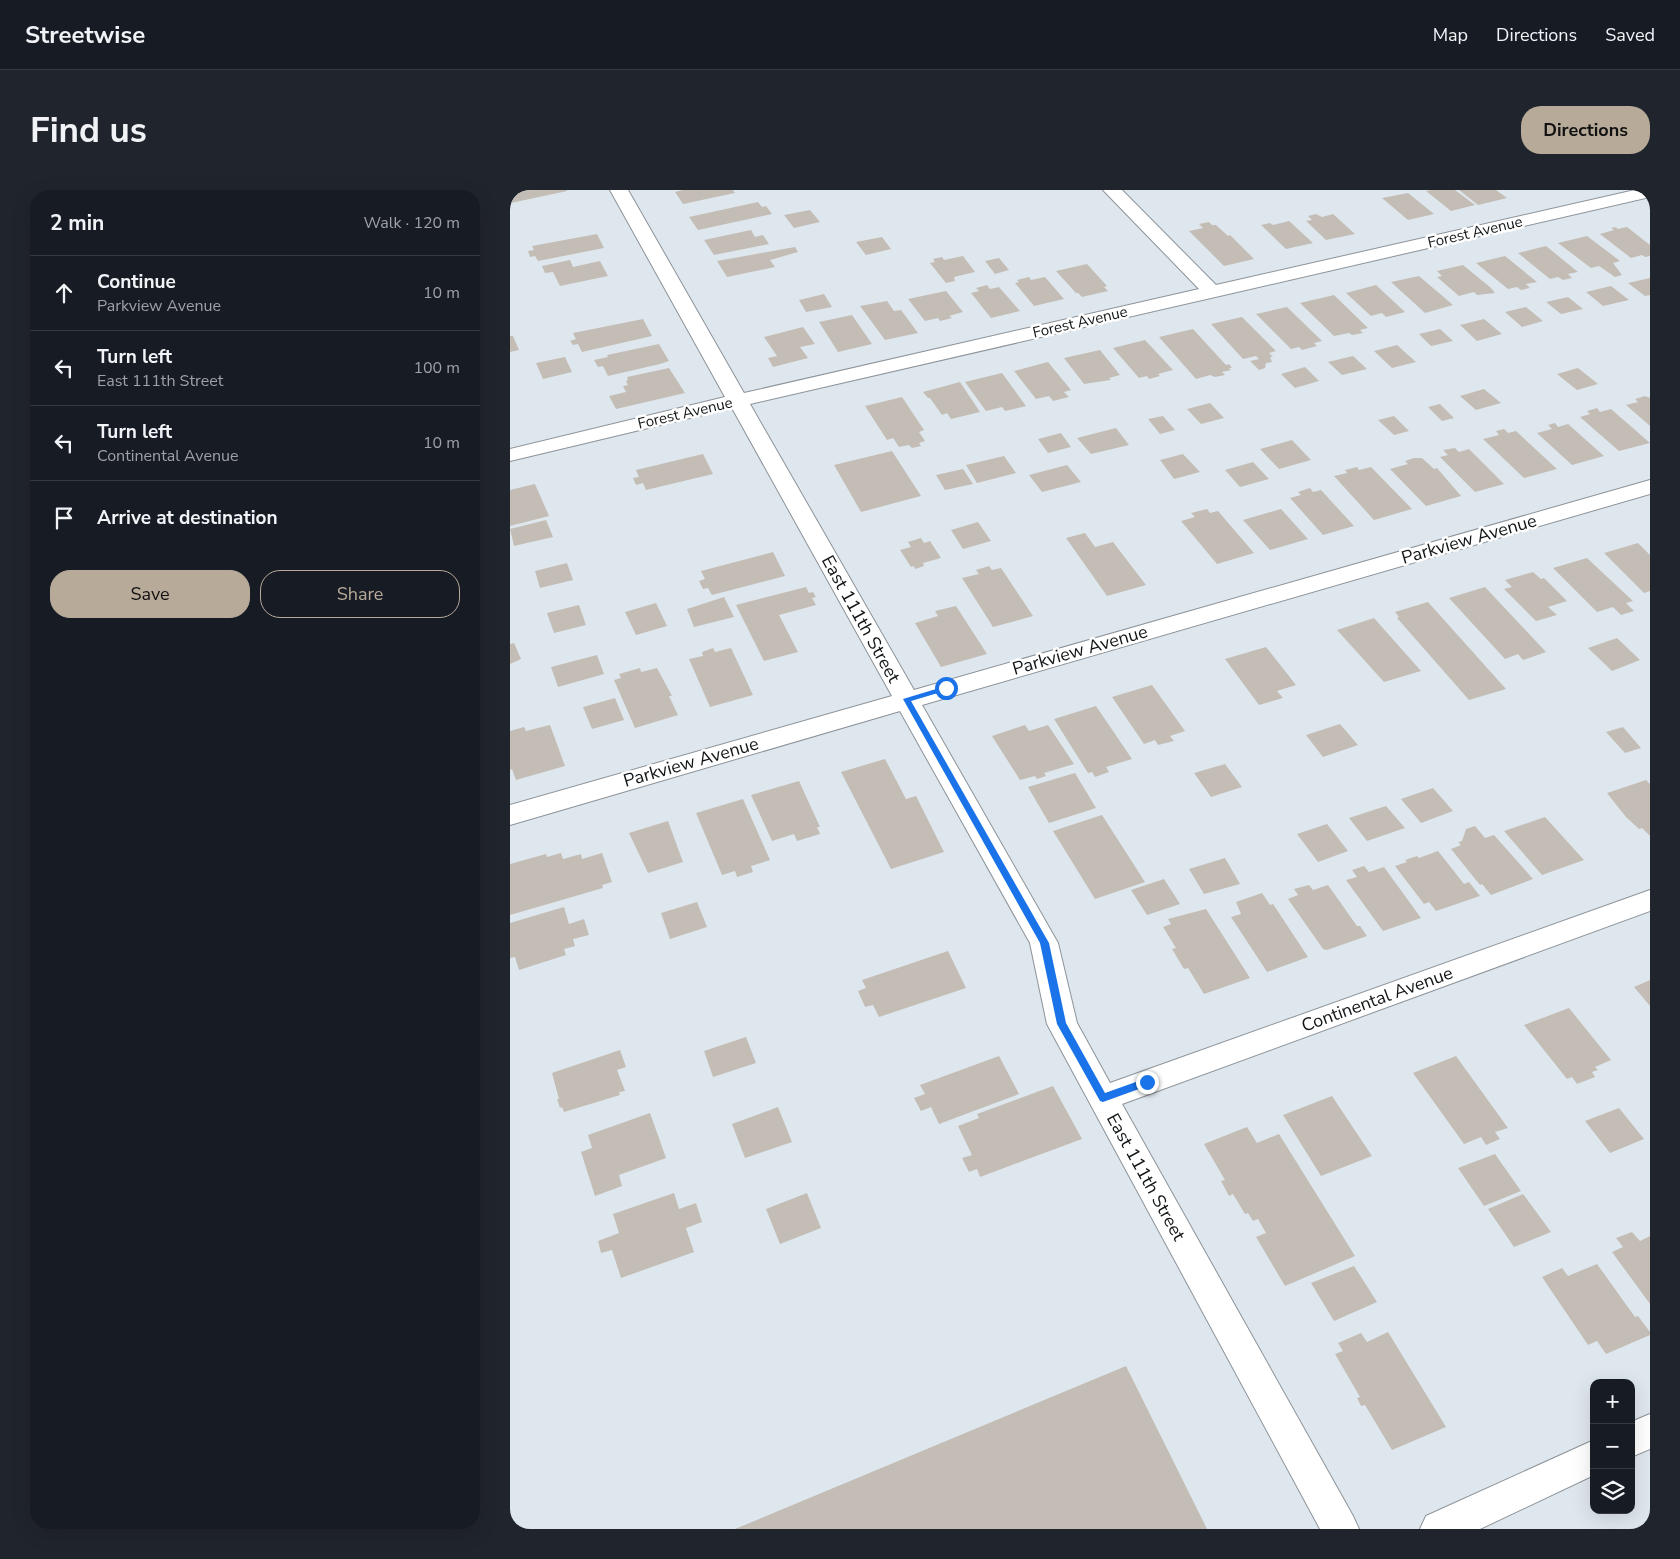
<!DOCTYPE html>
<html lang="en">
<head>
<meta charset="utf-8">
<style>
	:root { --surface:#171b24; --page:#20242c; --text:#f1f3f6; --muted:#9ea1a6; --line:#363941; --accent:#b7aa99 }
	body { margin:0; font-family:"Nunito Sans",sans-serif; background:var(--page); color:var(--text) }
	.controls { position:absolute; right:15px; bottom:15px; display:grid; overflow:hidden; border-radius:10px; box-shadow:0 5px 20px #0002 }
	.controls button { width:45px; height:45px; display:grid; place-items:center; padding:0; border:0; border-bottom:1px solid var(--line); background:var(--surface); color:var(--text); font:25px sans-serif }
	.stop { position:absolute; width:15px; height:15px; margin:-11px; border:4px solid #1a73e8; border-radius:50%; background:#fff }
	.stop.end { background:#1a73e8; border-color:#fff; box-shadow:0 1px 5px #0008 }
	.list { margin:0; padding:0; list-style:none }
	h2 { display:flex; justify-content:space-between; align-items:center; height:65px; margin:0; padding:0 20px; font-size:21px }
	h2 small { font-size:16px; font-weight:400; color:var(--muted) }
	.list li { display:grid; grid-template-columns:32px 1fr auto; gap:15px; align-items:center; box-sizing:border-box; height:75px; padding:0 20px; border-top:1px solid var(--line) }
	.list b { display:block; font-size:19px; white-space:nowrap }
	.list p { margin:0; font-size:16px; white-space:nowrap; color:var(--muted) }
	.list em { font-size:16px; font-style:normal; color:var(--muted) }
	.actions { display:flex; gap:10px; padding:15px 20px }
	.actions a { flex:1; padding:11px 0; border:1px solid var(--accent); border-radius:20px; text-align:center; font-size:18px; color:var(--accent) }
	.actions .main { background:var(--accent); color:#111 }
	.icon { flex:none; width:28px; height:28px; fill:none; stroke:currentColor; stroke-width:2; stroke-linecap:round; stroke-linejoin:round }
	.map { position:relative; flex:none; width:1140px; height:1339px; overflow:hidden; border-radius:20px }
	header { display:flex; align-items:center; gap:30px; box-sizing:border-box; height:70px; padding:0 25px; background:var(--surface); border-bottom:1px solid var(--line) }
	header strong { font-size:24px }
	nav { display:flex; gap:28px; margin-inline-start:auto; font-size:18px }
	.intro { display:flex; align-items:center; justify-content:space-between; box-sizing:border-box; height:120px; padding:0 30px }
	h1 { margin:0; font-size:35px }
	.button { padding:12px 22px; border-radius:20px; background:var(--accent); color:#111; font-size:18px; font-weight:700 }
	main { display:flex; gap:30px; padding:0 30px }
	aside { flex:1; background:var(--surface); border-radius:20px; box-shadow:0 5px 20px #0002 }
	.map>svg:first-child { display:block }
</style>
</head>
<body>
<header>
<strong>Streetwise</strong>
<nav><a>Map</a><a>Directions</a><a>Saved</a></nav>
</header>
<div class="intro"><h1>Find us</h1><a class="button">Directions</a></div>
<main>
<aside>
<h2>2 min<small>Walk · 120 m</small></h2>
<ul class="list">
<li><svg class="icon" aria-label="ahead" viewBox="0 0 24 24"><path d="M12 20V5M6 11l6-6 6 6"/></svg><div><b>Continue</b><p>Parkview Avenue</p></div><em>10 m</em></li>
<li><svg class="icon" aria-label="left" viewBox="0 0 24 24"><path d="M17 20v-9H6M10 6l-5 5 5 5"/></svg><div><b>Turn left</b><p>East 111th Street</p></div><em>100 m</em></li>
<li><svg class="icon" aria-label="left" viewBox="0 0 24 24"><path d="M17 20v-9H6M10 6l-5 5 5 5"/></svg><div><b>Turn left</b><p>Continental Avenue</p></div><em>10 m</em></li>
<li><svg class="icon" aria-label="arrive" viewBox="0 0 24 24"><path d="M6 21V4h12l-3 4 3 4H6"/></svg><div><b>Arrive at destination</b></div></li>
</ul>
<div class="actions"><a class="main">Save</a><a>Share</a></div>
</aside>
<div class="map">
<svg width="1140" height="1339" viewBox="0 0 1140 1339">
	<rect width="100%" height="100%" fill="#dfe7ee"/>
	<path fill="#c3bdb5" d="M 0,0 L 57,0 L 57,1 L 1,13 Z
		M 173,0 L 223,0 L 225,3 L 173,14 L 165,2 Z
		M 921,0 L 945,0 L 965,15 L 941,21 L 916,1 Z
		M 949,0 L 986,0 L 997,8 L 968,15 Z
		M 898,3 L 924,24 L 898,30 L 872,8 Z
		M 248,12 L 252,17 L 256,16 L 262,24 L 188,40 L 179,27 Z
		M 300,20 L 310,32 L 284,38 L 274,25 Z
		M 806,24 L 812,27 L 823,24 L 845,44 L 816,50 L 796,31 L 802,30 L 798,26 Z
		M 779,31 L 803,53 L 776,59 L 751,35 L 760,33 L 763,35 Z
		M 699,32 L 702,35 L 706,35 L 718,46 L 720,45 L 744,69 L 714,76 L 679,41 L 693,38 L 689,34 Z
		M 1105,37 L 1108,39 L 1117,37 L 1140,55 L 1140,66 L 1135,67 L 1132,65 L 1121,68 L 1090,44 L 1104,40 L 1101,38 Z
		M 241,40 L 245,47 L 253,45 L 259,54 L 204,65 L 194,50 Z
		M 87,44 L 94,58 L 28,71 L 25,66 L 20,67 L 18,61 L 24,60 L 22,56 Z
		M 1077,46 L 1110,71 L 1103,73 L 1112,85 L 1105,87 L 1089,76 L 1081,78 L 1048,53 Z
		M 372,47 L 381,59 L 356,65 L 346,52 Z
		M 1036,56 L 1068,82 L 1058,84 L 1062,88 L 1053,90 L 1048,87 L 1040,89 L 1008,63 Z
		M 285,57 L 288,62 L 260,70 L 265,77 L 217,87 L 207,71 Z
		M 453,66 L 465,82 L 444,87 L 445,91 L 436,93 L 420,73 L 425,72 L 423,69 L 432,67 L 434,70 Z
		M 995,66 L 1027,92 L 1016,94 L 1020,98 L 1011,100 L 1007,97 L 998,99 L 966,73 Z
		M 489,68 L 499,80 L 485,84 L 475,71 Z
		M 60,70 L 63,77 L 90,71 L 98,86 L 50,96 L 43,82 L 35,83 L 32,76 Z
		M 577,74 L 597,96 L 594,97 L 598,101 L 572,107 L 568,103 L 566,103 L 546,81 Z
		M 953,75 L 981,98 L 985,103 L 967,105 L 964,102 L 949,106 L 927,87 L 932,86 L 927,81 Z
		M 909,86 L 943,115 L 915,123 L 881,92 Z
		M 519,87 L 521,90 L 535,87 L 554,109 L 524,116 L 505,93 L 509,92 L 507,90 Z
		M 1140,88 L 1140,105 L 1135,106 L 1118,93 Z
		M 477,95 L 480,99 L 489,97 L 510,121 L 481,128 L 461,103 L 469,101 L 466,98 Z
		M 866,95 L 895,122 L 876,127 L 872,123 L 861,126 L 836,103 Z
		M 1101,96 L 1119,110 L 1093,116 L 1076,102 Z
		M 436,101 L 453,122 L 439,126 L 442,128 L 430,131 L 428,128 L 415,131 L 398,109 Z
		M 314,104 L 322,117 L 296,122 L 289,110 Z
		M 824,105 L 858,138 L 850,140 L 853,143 L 842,145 L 839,143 L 824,146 L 790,113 Z
		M 1058,107 L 1073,119 L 1051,124 L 1036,112 Z
		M 377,111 L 384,121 L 391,120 L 408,143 L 375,150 L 350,116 Z
		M 777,117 L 812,151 L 804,153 L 807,156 L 792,160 L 789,157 L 781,159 L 746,124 Z
		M 1016,117 L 1033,131 L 1012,137 L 995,122 Z
		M 342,125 L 362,154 L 328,162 L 309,132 Z
		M 732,127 L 766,161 L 759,163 L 763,167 L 760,167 L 762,172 L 756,173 L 755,178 L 749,180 L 740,171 L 749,169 L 746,166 L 733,169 L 701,134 Z
		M 133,129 L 142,146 L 72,162 L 68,154 L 63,155 L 60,151 L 66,149 L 63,143 Z
		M 974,129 L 992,144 L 967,151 L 950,135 Z
		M 293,137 L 305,154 L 290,157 L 298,168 L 263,177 L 258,168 L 267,166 L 254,147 Z
		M 683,139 L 716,175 L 719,174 L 722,178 L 719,178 L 721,180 L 712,182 L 715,185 L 705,187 L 700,185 L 686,189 L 649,147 Z
		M 930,139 L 943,151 L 921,156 L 909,144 Z
		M 0,146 L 3,146 L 9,160 L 0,162 Z
		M 635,150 L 663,180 L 648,184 L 650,186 L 639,189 L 637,186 L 629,188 L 603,158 Z
		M 149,154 L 159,171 L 150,174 L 98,186 L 93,176 L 88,177 L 84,170 L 98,167 L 97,165 Z
		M 887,155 L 906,172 L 882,178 L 864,161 Z
		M 590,160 L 610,185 L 599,188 L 601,190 L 574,194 L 554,168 Z
		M 843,166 L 857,179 L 832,185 L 818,172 Z
		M 55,167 L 62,182 L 33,189 L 26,173 Z
		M 538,172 L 561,200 L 554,202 L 559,207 L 543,211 L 539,206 L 526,209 L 504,181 Z
		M 795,177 L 809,191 L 785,198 L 771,184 Z
		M 159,178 L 175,203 L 106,219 L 99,206 L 116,202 L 113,196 L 118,195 L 116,191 L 118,190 L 117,187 Z
		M 1068,178 L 1088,194 L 1067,200 L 1047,184 Z
		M 492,183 L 516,216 L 495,221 L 492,217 L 476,221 L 455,192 Z
		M 450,192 L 470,222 L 441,229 L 437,223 L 432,225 L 420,208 L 418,208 L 413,202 Z
		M 974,199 L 991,213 L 966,220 L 950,206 Z
		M 1135,206 L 1140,208 L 1140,236 L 1116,215 L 1128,212 L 1125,209 Z
		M 392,207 L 414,240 L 409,242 L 415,251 L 409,253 L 411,256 L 402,258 L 399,255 L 389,257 L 383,248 L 377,250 L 355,216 Z
		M 700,213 L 714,228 L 691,234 L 677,219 Z
		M 930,214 L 944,228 L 932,231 L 918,217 Z
		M 1087,218 L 1090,222 L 1101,219 L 1140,253 L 1109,261 L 1070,227 L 1080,224 L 1077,221 Z
		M 653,226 L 665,240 L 650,244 L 638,229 Z
		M 884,226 L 899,241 L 884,245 L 868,230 Z
		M 1045,233 L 1048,237 L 1058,234 L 1094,266 L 1062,275 L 1027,243 L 1042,239 L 1038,235 Z
		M 606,238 L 619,255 L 581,264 L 567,248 Z
		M 994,239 L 998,243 L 1006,241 L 1047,279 L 1014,288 L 973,249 L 989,245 L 986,241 Z
		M 551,243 L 561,257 L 538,263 L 528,249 Z
		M 782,250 L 801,270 L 769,279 L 750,259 Z
		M 945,258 L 949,262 L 959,259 L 994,294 L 965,302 L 930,267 L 938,265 L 933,260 Z
		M 382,261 L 411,306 L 351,322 L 324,275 Z
		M 193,264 L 203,284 L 136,300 L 133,293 L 126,295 L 123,288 L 129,287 L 126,280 Z
		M 673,264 L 690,282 L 664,289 L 650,270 Z
		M 494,266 L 506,283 L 467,293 L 456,275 Z
		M 904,268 L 912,268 L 924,279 L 927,278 L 951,306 L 916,316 L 880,279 L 898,274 L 895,271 Z
		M 743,272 L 759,289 L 730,297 L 715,280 Z
		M 557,275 L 571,292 L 532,302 L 519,285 Z
		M 847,277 L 849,280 L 861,277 L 902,319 L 864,330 L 824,286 L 837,283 L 835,280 Z
		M 453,279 L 463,294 L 435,300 L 426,285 Z
		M 25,294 L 39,326 L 0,336 L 0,300 Z
		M 800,298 L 803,302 L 811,300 L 844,336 L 813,345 L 780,308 L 791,305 L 788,302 Z
		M 697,319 L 700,323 L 708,321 L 744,363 L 707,374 L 671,331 L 685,327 L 681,323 Z
		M 771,319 L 798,349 L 760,360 L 733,330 Z
		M 36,330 L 43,347 L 4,356 L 0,339 Z
		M 468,332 L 481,351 L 453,359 L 441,340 Z
		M 575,343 L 585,357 L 603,352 L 636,395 L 597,406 L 556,348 Z
		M 411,348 L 414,353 L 420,351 L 431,368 L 413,373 L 414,376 L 405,379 L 404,376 L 401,377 L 390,360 L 401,357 L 398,352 Z
		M 1128,353 L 1140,365 L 1140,401 L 1134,403 L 1094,363 Z
		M 263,362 L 275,386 L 202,405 L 198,398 L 193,399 L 189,391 L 195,389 L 191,381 Z
		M 1077,368 L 1123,411 L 1116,413 L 1124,421 L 1111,425 L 1103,417 L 1087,422 L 1043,378 Z
		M 57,373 L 63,390 L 30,398 L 25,381 Z
		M 479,376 L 482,380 L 491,378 L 523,426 L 483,437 L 452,388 L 469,384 L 466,380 Z
		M 1023,382 L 1031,389 L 1034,388 L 1057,411 L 1038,417 L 1047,425 L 1026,431 L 994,399 L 1002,397 L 995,390 Z
		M 296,397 L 299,403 L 303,402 L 306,407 L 302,408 L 306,415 L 269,425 L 288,462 L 254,471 L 226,415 Z
		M 975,397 L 1036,462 L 1013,470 L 1008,464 L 995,469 L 939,408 Z
		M 214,407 L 224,427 L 184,437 L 177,419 Z
		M 918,412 L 996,499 L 959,510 L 887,428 L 889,427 L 885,422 Z
		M 146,413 L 157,436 L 126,445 L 115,422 Z
		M 69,415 L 76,435 L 44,443 L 37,423 Z
		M 446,416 L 477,464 L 431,477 L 405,433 L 428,426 L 425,421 Z
		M 864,428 L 911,481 L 874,492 L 827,440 Z
		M 1107,448 L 1130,470 L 1102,481 L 1078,458 Z
		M 4,453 L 11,469 L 0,474 L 0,454 Z
		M 756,457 L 786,495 L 767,501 L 773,508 L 749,515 L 715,469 Z
		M 203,458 L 205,462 L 221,458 L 243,505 L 200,517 L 179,469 L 193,466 L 192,462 Z
		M 87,465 L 94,484 L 48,497 L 41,477 Z
		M 130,478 L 131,482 L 147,478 L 162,506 L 159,506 L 168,525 L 125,538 L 104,490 L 111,488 L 109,484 Z
		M 642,495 L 675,541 L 660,546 L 664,551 L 648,555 L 645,550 L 634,554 L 602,507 Z
		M 105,508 L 114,530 L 82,539 L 73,517 Z
		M 586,516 L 622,569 L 596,577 L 599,582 L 585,587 L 582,582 L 578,583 L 544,529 Z
		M 830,534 L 848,555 L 813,567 L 796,545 Z
		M 40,535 L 55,576 L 6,590 L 2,579 L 0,580 L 0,541 L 14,537 L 16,541 Z
		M 515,535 L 519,541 L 538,535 L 564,574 L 534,583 L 536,586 L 527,589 L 525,586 L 510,590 L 482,546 Z
		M 1113,537 L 1131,558 L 1115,563 L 1096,542 Z
		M 375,569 L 396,609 L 406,606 L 434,662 L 381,679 L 331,582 Z
		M 715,574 L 732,597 L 701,607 L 684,583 Z
		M 565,583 L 586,618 L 539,633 L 518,597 Z
		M 1136,590 L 1140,594 L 1140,646 L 1132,638 L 1129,639 L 1116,627 L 1097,603 Z
		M 289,591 L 310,637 L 307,637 L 310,644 L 287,651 L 284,644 L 262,651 L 241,605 Z
		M 923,598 L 943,621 L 911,633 L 891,609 Z
		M 233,609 L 260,670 L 241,676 L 243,682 L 227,687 L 225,681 L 212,685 L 186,623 Z
		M 876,616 L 895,638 L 857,651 L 839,628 Z
		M 592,625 L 635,692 L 585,709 L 543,641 Z
		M 1035,627 L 1074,670 L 1032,685 L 994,641 Z
		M 158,631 L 173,672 L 138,683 L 119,643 Z
		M 817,634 L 838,661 L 808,672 L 787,644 Z
		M 965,636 L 975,648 L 984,645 L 1023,689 L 981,705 L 972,694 L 970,695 L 941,659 L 951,655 L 948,652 L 952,651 L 956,639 Z
		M 928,661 L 954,694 L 959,692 L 970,706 L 926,721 L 919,712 L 914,714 L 885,676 L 897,672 L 895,670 L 907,666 L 909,668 Z
		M 51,663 L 53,669 L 71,664 L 72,669 L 92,663 L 102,692 L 92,695 L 93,698 L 0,725 L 0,674 L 36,664 L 37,667 Z
		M 715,668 L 730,694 L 694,704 L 679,679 Z
		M 854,676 L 859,682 L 874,677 L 911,728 L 873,741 L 836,690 L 847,687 L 842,680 Z
		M 654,689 L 670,714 L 637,725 L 621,700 Z
		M 799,695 L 803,700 L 818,695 L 847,736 L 850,736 L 857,746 L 817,760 L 813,759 L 778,709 L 788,705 L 784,699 Z
		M 752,703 L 760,715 L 763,714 L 798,767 L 757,782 L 721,727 L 731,724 L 726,712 Z
		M 187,712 L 197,737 L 160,749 L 151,723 Z
		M 54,717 L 59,734 L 74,729 L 79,745 L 63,749 L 65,756 L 54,759 L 56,765 L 9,780 L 5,767 L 0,768 L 0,733 Z
		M 696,719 L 740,788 L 694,804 L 678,778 L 674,779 L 662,759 L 666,758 L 653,737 L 661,734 L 658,729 Z
		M 438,761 L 456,798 L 369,827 L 363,815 L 355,817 L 348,801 L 356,798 L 352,790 Z
		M 1140,790 L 1140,816 L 1124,797 Z
		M 1059,818 L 1101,870 L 1085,877 L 1088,880 L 1082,882 L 1085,887 L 1067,894 L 1062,887 L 1057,889 L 1014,835 Z
		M 236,847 L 246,873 L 203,887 L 194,861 Z
		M 110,860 L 116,877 L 107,880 L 115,901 L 109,902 L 110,905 L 54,922 L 52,917 L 50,918 L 47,909 L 49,909 L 42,883 Z
		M 489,866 L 509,904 L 429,934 L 421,917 L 411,921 L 404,908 L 415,904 L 410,895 Z
		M 946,866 L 998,938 L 985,942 L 990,949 L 976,955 L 971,947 L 954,954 L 903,883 Z
		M 543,896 L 572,949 L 470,987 L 467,979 L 459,982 L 452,968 L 462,965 L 448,936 L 469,928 L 467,924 Z
		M 822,906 L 862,966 L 811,986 L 773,925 Z
		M 268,917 L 282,952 L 235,968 L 222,934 Z
		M 1109,918 L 1134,949 L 1100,963 L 1075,931 Z
		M 140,923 L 156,968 L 109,985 L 112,996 L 85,1006 L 71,962 L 82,958 L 78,945 Z
		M 737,937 L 747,953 L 769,944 L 845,1066 L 775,1096 L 746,1047 L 756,1043 L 748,1029 L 743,1031 L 738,1023 L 735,1024 L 723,1004 L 719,1006 L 711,991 L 715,990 L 694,954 Z
		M 985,964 L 1011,1001 L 974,1016 L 948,978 Z
		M 164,1003 L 169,1019 L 186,1013 L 192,1032 L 176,1038 L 184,1062 L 111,1088 L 102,1060 L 91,1063 L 88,1051 L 109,1043 L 103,1024 Z
		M 297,1003 L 311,1038 L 270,1054 L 256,1019 Z
		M 1013,1004 L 1041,1042 L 1004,1057 L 978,1019 Z
		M 1122,1042 L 1130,1051 L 1140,1046 L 1140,1114 L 1102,1062 L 1113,1057 L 1106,1048 Z
		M 1087,1074 L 1125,1127 L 1128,1126 L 1140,1142 L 1140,1145 L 1096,1164 L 1087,1151 L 1078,1155 L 1032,1087 L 1052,1078 L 1058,1086 Z
		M 844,1076 L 867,1112 L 824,1131 L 801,1093 Z
		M 878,1142 L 936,1237 L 882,1260 L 855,1215 L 851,1216 L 847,1208 L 850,1207 L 825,1164 L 833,1161 L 828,1153 L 851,1143 L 857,1152 Z
		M 616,1176 L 697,1339 L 225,1339 Z"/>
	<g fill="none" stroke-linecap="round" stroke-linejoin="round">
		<defs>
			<path id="street" d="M 100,0 L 118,0 L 234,203 L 689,99 L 593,0 L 612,0 L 706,95 L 1125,0 L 1140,0 L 1140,7 L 240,214 L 404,500 L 1140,290 L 1140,304 L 412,515 L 548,753 L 567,833 L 600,893 L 1140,700 L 1140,721 L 612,914 L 843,1326 L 849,1339 L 810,1339 L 537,834 L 520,753 L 390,521 L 0,635 L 0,615 L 382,506 L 222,218 L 0,271 L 0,259 L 215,207 Z
				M 1140,1224 L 1140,1259 L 1121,1267 L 1121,1232 Z
				M 1084,1250 L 1084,1285 L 970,1339 L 910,1339 L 916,1326 Z"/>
		</defs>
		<use href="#street" stroke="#8c9399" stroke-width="2"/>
		<use href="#street" fill="#fff" fill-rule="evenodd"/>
	</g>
	<path fill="#1a73e8" d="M 436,496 L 438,496 L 438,500 L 401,511 L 539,753 L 556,833 L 595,903 L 637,888 L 640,890 L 640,895 L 593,912 L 590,911 L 547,834 L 530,753 L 393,509 Z"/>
	<g text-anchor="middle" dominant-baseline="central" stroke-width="5" stroke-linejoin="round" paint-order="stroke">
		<g font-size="15" fill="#121517" stroke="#fff">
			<text transform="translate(965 42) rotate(-13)">Forest Avenue</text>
			<text transform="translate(570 132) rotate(-13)">Forest Avenue</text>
			<text transform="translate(175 223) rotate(-13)">Forest Avenue</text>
		</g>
		<g font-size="18" fill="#121517" stroke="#fff">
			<text transform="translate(959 349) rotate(-16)">Parkview Avenue</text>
			<text transform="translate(351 429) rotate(61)">East 111th Street</text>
			<text transform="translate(570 460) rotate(-16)">Parkview Avenue</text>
			<text transform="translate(181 572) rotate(-16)">Parkview Avenue</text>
			<text transform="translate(867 809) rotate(-20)">Continental Avenue</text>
			<text transform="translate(636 987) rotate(61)">East 111th Street</text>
		</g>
	</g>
</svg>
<div class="controls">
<button>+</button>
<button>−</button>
<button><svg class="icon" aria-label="layers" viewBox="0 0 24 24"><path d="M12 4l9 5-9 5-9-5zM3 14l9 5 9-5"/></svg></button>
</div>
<div class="stop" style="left:436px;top:498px"></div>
<div class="stop end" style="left:637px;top:892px"></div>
</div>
</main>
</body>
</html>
